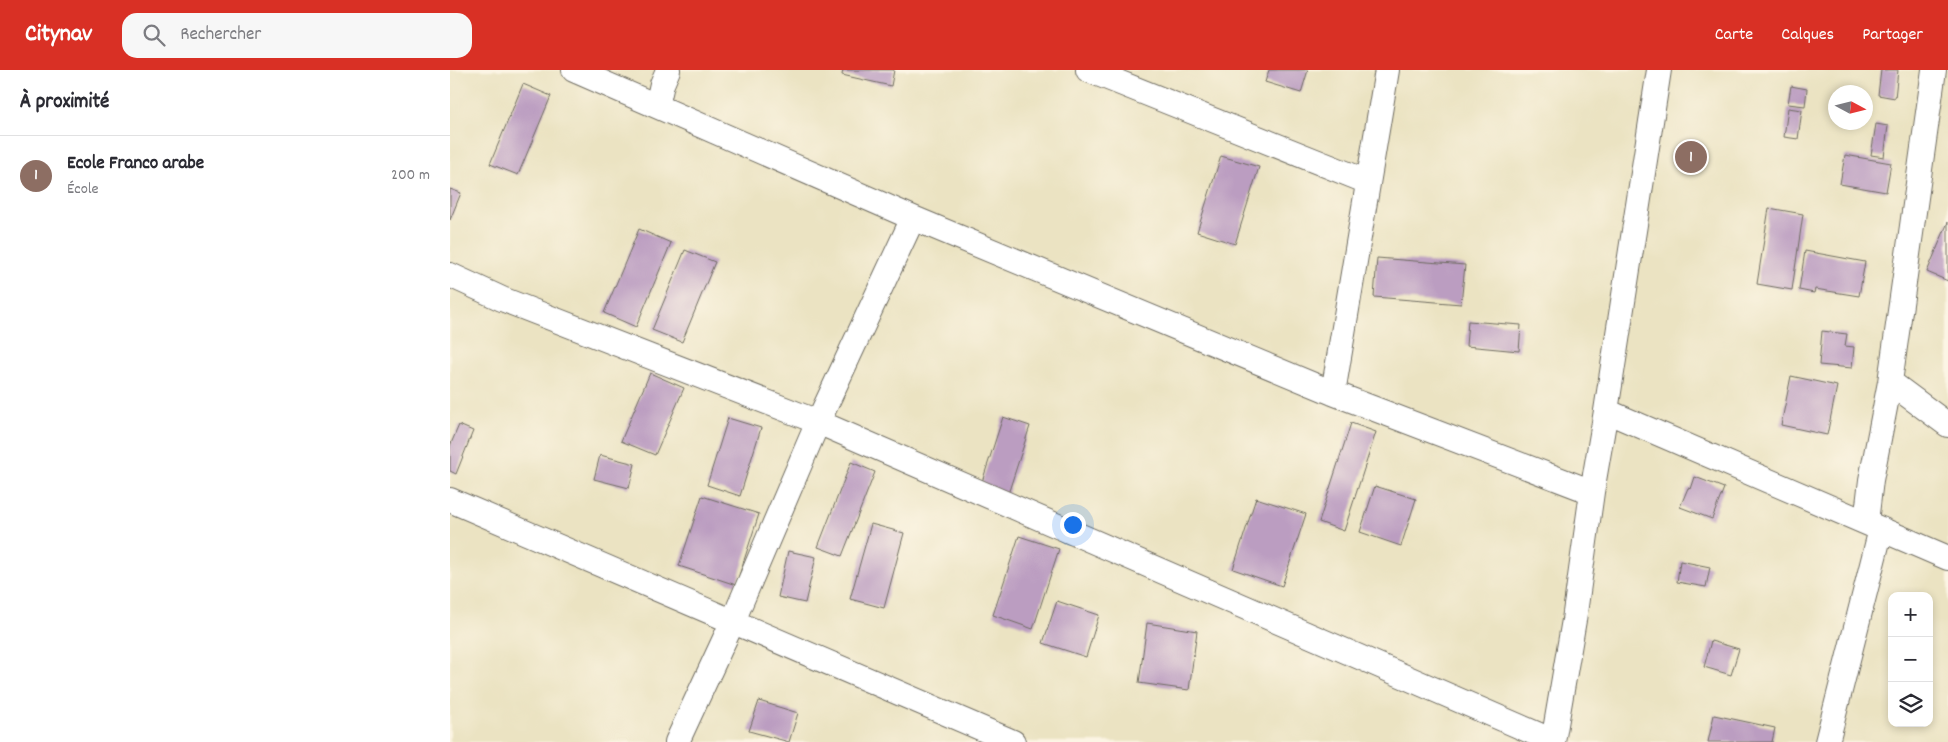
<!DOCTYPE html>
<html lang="fr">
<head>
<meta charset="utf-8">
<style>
	:root { --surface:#fff; --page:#f7f7f7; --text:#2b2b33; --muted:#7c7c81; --line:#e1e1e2; --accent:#d93025 }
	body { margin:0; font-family:Dekko,sans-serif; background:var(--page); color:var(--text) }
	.controls { position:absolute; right:15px; bottom:15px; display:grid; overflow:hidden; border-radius:10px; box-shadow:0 2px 8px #0003 }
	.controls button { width:45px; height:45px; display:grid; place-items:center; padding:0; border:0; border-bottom:1px solid var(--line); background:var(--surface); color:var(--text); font:25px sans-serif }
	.compass { position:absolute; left:1378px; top:15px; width:45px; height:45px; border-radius:50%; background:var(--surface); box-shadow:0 2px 8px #0003; rotate:97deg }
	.you { position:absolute; left:622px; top:454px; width:18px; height:18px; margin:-12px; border:4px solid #fff; border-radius:50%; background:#1a73e8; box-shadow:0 0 0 8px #1a73e833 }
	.badge { display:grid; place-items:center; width:32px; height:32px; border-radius:50%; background:var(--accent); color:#fff; font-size:16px; font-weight:700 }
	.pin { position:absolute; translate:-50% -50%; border:2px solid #fff; box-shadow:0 1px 5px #0006 }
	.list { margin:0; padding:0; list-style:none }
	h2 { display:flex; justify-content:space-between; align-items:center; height:65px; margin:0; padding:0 20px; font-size:21px }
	h2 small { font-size:16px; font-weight:400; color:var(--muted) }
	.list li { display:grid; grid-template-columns:32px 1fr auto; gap:15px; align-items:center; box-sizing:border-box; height:80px; padding:0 20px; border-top:1px solid var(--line) }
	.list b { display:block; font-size:19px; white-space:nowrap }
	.list p { margin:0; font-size:16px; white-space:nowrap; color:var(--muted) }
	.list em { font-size:16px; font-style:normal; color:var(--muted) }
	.icon { flex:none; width:28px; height:28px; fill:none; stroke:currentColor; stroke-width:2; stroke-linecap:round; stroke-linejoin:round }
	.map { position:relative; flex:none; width:1498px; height:672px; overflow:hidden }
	header { display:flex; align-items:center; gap:30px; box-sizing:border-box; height:70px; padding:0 25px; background:var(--accent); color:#fff }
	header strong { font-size:24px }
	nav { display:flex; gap:28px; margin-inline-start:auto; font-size:18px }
	.search { width:350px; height:45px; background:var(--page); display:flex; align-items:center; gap:12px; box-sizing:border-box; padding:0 18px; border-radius:15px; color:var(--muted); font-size:19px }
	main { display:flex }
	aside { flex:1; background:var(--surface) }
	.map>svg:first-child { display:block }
</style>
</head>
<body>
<header>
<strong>Citynav</strong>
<div class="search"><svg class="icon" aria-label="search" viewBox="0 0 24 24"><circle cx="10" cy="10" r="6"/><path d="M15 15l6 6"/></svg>Rechercher</div>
<nav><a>Carte</a><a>Calques</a><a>Partager</a></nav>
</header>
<main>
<aside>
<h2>À proximité<small></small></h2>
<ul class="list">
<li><span class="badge" style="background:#8d6e63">1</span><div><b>Ecole Franco arabe</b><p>École</p></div><em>200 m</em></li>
</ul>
</aside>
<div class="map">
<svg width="1498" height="672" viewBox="0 0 1498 672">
	<rect width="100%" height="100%" fill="#fcf5e5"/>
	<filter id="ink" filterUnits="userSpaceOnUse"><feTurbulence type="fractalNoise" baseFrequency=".02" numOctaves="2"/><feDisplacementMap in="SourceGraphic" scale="10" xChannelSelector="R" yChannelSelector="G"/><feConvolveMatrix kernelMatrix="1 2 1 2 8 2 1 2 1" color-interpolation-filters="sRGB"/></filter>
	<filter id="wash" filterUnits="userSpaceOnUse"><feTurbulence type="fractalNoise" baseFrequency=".0096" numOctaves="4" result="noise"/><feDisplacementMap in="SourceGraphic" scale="20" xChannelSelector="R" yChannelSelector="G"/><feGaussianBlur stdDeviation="1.12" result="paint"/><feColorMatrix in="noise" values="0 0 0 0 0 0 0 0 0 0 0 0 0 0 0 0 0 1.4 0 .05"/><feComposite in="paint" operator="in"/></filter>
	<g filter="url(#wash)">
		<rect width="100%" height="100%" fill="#ebe3c2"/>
		<g id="blocks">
			<path fill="#bb9dc1" d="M 393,0 L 444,0 L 441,16 L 392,5 Z
				M 819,0 L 858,0 L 851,23 L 815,12 Z
				M 1431,0 L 1448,0 L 1445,28 L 1428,25 Z
				M 73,14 L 101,26 L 68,105 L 40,94 Z
				M 1341,16 L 1357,19 L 1355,36 L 1338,34 Z
				M 1338,38 L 1352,40 L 1348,69 L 1334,67 Z
				M 1426,54 L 1438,56 L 1434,87 L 1421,85 Z
				M 1395,85 L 1441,93 L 1436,122 L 1390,114 Z
				M 771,86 L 809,97 L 785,174 L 747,162 Z
				M 0,119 L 11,123 L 0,150 Z
				M 1319,138 L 1353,144 L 1342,220 L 1307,214 Z
				M 1498,152 L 1498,211 L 1477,202 Z
				M 189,159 L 221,173 L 186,257 L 154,243 Z
				M 235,180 L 265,192 L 232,272 L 202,260 Z
				M 1355,181 L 1415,192 L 1409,226 L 1365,219 L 1364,223 L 1349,220 Z
				M 927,188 L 1015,195 L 1011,234 L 924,227 Z
				M 1018,251 L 1071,255 L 1069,281 L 1016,276 Z
				M 1372,261 L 1397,264 L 1395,276 L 1404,277 L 1402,298 L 1369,295 Z
				M 200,303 L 234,318 L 205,385 L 171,371 Z
				M 1341,306 L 1387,316 L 1377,365 L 1331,355 Z
				M 553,347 L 580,356 L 558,424 L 531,415 Z
				M 278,348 L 311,358 L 290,426 L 257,415 Z
				M 901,353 L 926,362 L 894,461 L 869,452 Z
				M 9,355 L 23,361 L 6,404 L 0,401 L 0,376 Z
				M 150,385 L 185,394 L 179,418 L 144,409 Z
				M 401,392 L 425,402 L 392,486 L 368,477 Z
				M 1245,407 L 1274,418 L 1262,449 L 1230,437 L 1238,418 L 1241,419 Z
				M 925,416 L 966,429 L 951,476 L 910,462 Z
				M 252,426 L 309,444 L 286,515 L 229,496 Z
				M 806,428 L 856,444 L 832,516 L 783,499 Z
				M 421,454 L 454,463 L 434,538 L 400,529 Z
				M 569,466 L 609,479 L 583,559 L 543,545 Z
				M 338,481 L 366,487 L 355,533 L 328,527 Z
				M 1230,491 L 1260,497 L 1256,517 L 1227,512 Z
				M 607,531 L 649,545 L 636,587 L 593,573 Z
				M 697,553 L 747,561 L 739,620 L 689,613 Z
				M 1261,571 L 1289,579 L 1281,605 L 1254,597 Z
				M 309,631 L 348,643 L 339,672 L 299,661 Z
				M 1264,645 L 1325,658 L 1322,672 L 1258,672 Z"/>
		</g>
	</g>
	<g filter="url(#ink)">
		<use href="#blocks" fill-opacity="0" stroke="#6e6b60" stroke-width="1"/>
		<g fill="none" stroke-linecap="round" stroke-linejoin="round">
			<defs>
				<path id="minor" d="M 124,0 L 463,148 L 883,323 L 1142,422
					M 638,0 L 918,112
					M 207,36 L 212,14 L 218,0
					M 0,205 L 52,229 L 368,352 L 1103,671
					M 1440,312 L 1498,355
					M 883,323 L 937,0
					M 1156,341 L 1498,488
					M 0,430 L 563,672
					M 1416,452 L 1421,410 L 1440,312 L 1484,0
					M 227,672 L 283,551 L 368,352 L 463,148
					M 1103,672 L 1124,550 L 1142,422 L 1156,341 L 1209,0
					M 1377,672 L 1431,459"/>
			</defs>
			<use href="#minor" stroke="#6e6b60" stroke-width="26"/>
			<use href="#minor" stroke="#fff" stroke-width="24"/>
		</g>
	</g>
</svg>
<div class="controls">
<button>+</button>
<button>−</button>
<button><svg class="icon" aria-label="layers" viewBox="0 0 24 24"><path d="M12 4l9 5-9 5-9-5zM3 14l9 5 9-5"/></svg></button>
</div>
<svg class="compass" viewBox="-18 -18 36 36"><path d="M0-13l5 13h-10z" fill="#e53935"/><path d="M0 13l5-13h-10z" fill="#7c7c81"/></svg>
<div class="you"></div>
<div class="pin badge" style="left:1241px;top:87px;background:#8d6e63">1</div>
</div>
</main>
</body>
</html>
